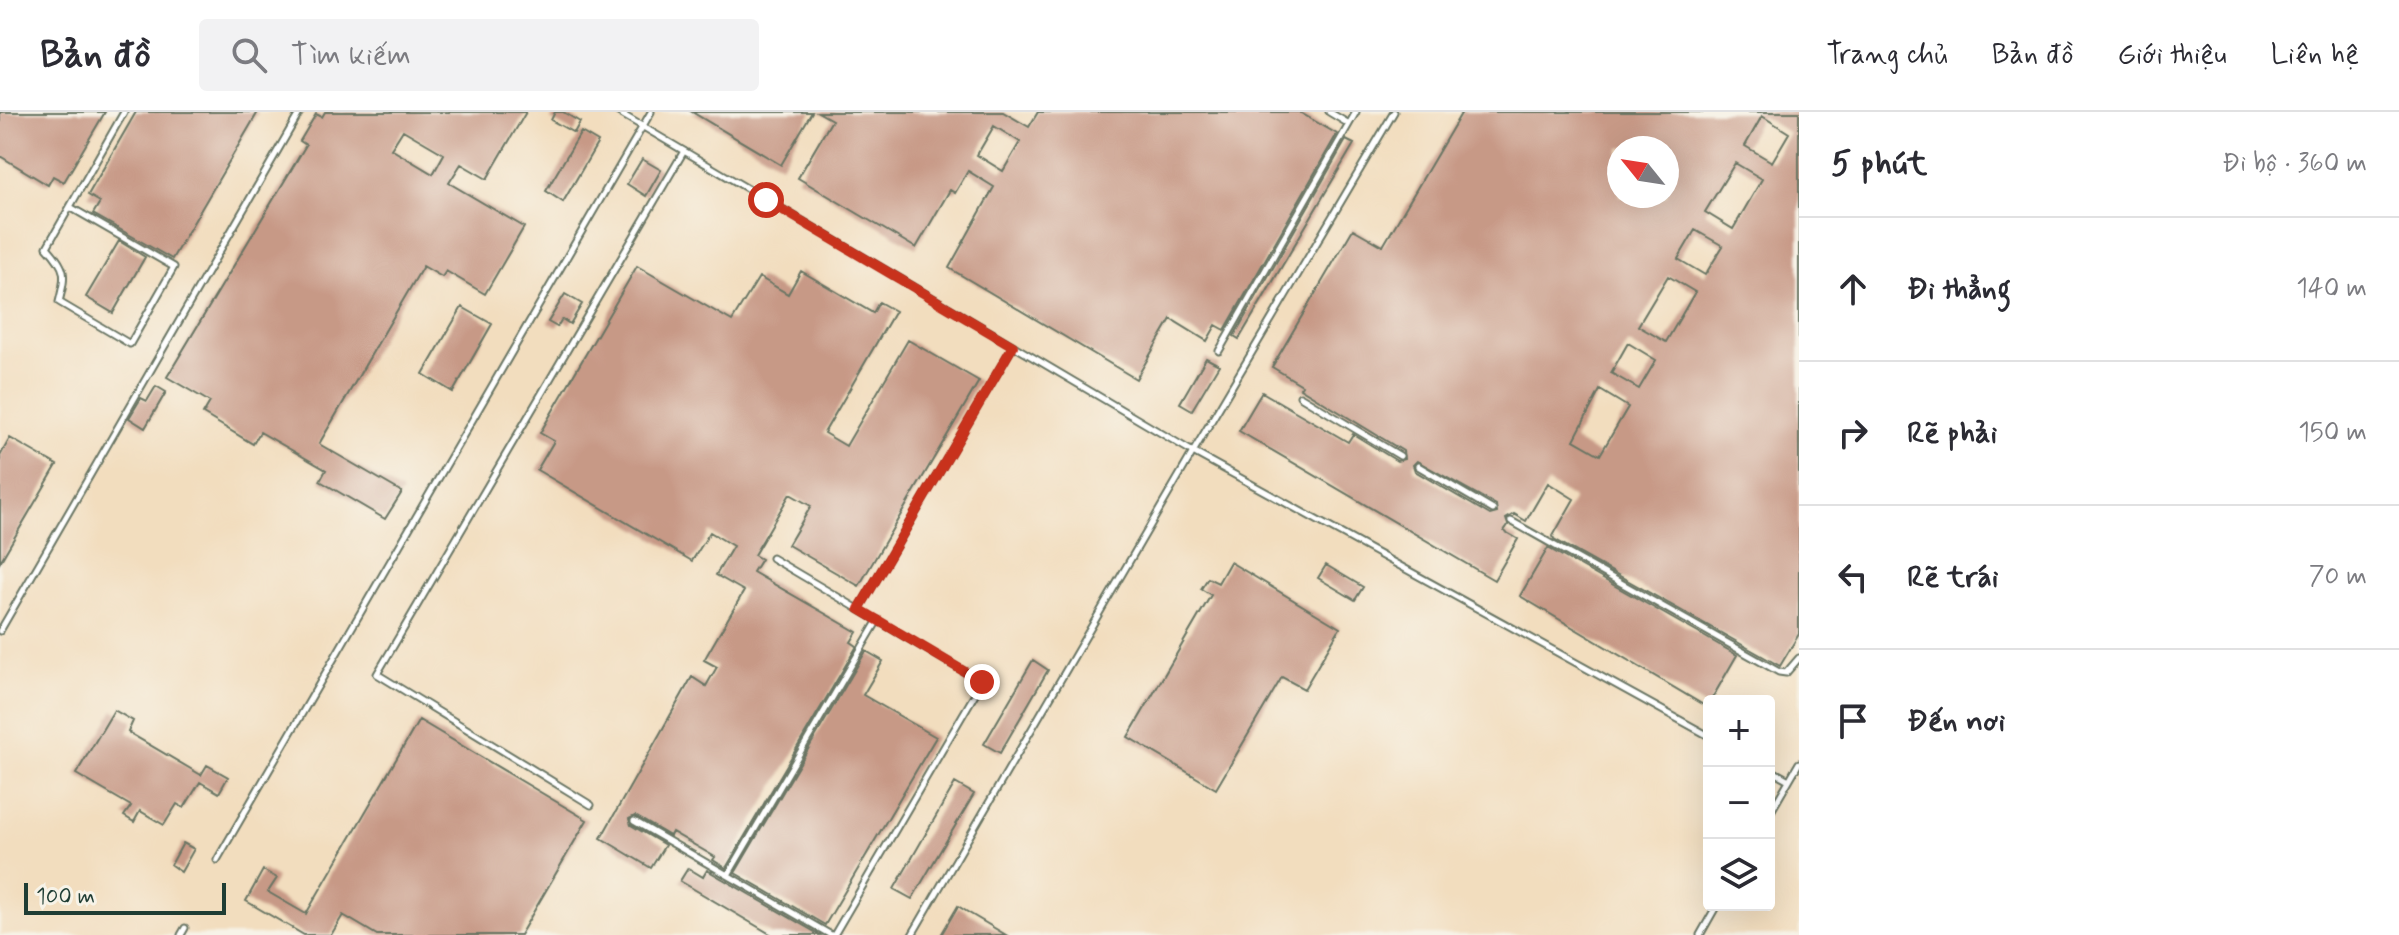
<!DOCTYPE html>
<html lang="vi">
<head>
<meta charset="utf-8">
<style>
	:root { --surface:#fff; --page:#f2f2f3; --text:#2b2b33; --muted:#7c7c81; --line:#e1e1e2 }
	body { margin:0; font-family:Mynerve,sans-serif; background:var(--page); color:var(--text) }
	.controls { position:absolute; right:24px; bottom:24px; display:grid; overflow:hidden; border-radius:8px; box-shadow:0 8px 32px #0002 }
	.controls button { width:72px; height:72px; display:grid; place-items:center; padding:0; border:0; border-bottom:2px solid var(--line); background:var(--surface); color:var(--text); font:40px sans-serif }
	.compass { position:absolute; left:1607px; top:24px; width:72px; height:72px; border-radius:50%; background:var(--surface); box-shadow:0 8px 32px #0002; rotate:300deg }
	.scale { position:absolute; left:24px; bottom:20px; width:202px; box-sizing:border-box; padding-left:8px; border:4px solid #1f3d34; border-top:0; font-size:22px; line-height:28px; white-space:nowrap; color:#1f3d34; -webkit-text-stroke:6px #f7f3e8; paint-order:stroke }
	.stop { position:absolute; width:24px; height:24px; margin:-18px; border:6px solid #c8321e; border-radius:50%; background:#fff }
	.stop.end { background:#c8321e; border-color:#fff; box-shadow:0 2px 8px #0008 }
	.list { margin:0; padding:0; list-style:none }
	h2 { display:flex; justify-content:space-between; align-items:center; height:104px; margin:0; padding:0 32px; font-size:34px }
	h2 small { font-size:26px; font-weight:400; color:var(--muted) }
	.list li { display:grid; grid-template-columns:52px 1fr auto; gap:24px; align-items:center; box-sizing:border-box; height:144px; padding:0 32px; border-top:2px solid var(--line) }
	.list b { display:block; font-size:30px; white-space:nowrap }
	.list em { font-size:26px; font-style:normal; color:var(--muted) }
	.icon { flex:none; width:44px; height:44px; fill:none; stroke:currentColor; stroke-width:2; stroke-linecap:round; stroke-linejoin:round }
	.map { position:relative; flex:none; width:1799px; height:823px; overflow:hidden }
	header { display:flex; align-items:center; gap:48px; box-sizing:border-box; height:112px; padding:0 40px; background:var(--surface); border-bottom:2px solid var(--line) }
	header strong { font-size:38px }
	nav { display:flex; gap:44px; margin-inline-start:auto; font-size:28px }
	.search { width:560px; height:72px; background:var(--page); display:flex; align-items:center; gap:20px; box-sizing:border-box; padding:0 28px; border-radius:8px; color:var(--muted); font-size:30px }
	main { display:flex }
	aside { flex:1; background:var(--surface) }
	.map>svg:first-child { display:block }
</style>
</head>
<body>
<header>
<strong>Bản đồ</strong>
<div class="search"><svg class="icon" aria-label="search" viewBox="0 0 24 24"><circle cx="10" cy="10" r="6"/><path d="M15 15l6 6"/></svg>Tìm kiếm</div>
<nav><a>Trang chủ</a><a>Bản đồ</a><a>Giới thiệu</a><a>Liên hệ</a></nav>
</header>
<main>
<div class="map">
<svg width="1799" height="823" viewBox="0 0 1799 823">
	<rect width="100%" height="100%" fill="#f7f3e8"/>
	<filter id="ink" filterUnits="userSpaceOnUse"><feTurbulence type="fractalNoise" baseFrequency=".0125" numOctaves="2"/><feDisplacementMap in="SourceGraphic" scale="16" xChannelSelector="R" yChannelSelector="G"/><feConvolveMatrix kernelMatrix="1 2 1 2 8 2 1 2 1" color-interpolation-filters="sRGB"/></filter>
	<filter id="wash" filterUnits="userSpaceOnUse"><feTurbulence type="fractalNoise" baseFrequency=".006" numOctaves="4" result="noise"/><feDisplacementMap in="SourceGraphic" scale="32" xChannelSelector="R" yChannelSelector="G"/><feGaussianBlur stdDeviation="1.8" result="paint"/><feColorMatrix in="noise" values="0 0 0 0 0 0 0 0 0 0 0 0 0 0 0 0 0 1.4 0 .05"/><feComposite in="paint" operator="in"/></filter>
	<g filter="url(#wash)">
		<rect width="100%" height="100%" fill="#f2ddbe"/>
		<g id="blocks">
			<path fill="#c79986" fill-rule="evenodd" d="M 0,0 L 105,0 L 64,70 L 53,64 L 48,73 L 0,44 Z
				M 136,0 L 258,0 L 172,147 L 93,102 L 100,90 L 88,83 Z
				M 325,0 L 526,0 L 487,67 L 461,52 L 449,71 L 524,115 L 485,182 L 446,159 L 442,165 L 423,154 L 319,332 L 402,380 L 385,407 L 320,369 L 326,358 L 260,320 L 253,332 L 203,302 L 210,290 L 167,265 L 306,33 L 300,29 L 316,2 L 322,5 ZM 403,18 L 444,42 L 433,62 L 391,37 Z
				M 555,0 L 563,0 L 580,10 L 574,21 L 551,8 Z
				M 692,0 L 812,0 L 781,53 Z
				M 818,0 L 1003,0 L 1029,15 L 1038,0 L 1299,0 L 1337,22 L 1225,218 L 1216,213 L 1207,229 L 1171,207 L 1136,267 L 949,156 L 994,75 L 968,59 L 955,81 L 950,78 L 916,136 L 798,66 L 832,8 ZM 994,14 L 1020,30 L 1003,59 L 977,43 Z
				M 1462,0 L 1799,0 L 1799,522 L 1780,554 L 1554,427 L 1553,424 L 1574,387 L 1548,371 L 1526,409 L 1514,402 L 1506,407 L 1508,413 L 1504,419 L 1518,427 L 1494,468 L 1239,319 L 1262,280 L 1348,330 L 1353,322 L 1397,349 L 1404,347 L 1403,339 L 1300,276 L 1302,273 L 1272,255 L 1353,117 L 1383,134 ZM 1762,4 L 1789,21 L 1772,50 L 1745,34 ZM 1619,36 L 1667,36 L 1667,84 L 1619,84 ZM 1735,51 L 1762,67 L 1733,117 L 1705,100 ZM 1695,118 L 1723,134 L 1705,163 L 1678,147 ZM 1668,164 L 1695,180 L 1666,230 L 1638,214 ZM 1628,231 L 1656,248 L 1639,277 L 1611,261 ZM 1600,278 L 1628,295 L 1600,343 L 1574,328 ZM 1417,349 L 1496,393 L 1497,401 L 1490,403 L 1415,359 L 1413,353 Z
				M 581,20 L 598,30 L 563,90 L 546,79 Z
				M 1346,28 L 1354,32 L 1239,227 L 1234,224 Z
				M 642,47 L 661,58 L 646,84 L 627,72 Z
				M 119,129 L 145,145 L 113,201 L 86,185 Z
				M 637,154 L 732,209 L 759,165 L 788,182 L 801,159 L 873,201 L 879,190 L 895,199 L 824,321 L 846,334 L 908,228 L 979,269 L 859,474 L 788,433 L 811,394 L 790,382 L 754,443 L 761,447 L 753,460 L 857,520 L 851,530 L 857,534 L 726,756 L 713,748 L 715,745 L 672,720 L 670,724 L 635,704 L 629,707 L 631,713 L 665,733 L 651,756 L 601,726 L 692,565 L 706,574 L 717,555 L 704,548 L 744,479 L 716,463 L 733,434 L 710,420 L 692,449 L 537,358 L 554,329 L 540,321 Z
				M 565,182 L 582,192 L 570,212 L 562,207 L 557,215 L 548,210 Z
				M 462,195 L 492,212 L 453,280 L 423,262 Z
				M 1206,246 L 1219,253 L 1192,298 L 1180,291 Z
				M 156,274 L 166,280 L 145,316 L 129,306 L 141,286 L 147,289 Z
				M 10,326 L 57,353 L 0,450 L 0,344 Z
				M 1548,436 L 1737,543 L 1707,595 L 1520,484 Z
				M 1230,450 L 1340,516 L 1304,577 L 1282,565 L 1216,677 L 1128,625 L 1211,483 L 1201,477 L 1208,466 L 1218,471 Z
				M 1326,453 L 1363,475 L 1355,488 L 1318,466 Z
				M 866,539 L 883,549 L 863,583 L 936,625 L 825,813 L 735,761 Z
				M 1033,548 L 1048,558 L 1000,641 L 984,632 Z
				M 114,598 L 133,609 L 128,620 L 201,663 L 207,653 L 228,665 L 219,681 L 200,670 L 184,696 L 177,692 L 164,713 L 140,699 L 134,710 L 124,704 L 131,694 L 76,662 Z
				M 419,608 L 587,708 L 520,823 L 377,823 L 343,803 L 331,823 L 304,823 L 246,789 L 263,758 L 277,766 L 268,780 L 306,802 Z
				M 955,671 L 974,682 L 912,787 L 894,777 Z
				M 183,731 L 194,737 L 181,760 L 171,753 Z
				M 688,756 L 703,765 L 707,758 L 820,823 L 772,823 L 680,769 Z
				M 958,794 L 969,801 L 1006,823 L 941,823 Z"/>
		</g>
	</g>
	<g filter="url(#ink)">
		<use href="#blocks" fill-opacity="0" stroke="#697564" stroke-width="2"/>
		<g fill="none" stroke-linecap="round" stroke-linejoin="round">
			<defs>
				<path id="service" d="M 618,0 L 1193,340 L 1709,624
					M 1329,0 L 1349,12
					M 70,95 L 174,155 L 130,232 L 59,190 C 66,162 67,157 47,135 L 124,0
					M 1219,239 L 1356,0
					M 1300,284 L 1400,344
					M 1418,354 L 1493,398
					M 1511,409 L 1779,560 L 1786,561 L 1799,546
					M 772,446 L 982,570 L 834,823
					M 859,497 L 1013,234
					M 0,519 L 300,0
					M 1769,657 L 1789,668
					M 591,693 L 377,562 L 684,39
					M 1769,703 L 1799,651
					M 634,709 L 831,823
					M 217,748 L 651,0
					M 728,763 L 878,508
					M 181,823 L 185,816
					M 912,823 L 1193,340 L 1394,0
					M 1700,823 L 1717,793"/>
			</defs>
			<use href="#service" stroke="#697564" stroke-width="9"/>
			<use href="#service" stroke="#fff" stroke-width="5"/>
		</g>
	</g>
	<g fill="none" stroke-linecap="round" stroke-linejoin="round" filter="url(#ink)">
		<path stroke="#c8321e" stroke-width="10" d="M 766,88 L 1013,234 L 859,497 L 982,570"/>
	</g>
</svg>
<div class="controls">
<button>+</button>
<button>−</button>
<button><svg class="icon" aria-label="layers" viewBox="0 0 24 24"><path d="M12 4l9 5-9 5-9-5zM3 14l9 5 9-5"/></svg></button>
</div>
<svg class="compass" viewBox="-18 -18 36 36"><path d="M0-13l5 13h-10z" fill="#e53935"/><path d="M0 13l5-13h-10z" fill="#7c7c81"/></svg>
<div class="scale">100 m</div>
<div class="stop" style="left:766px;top:88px"></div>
<div class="stop end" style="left:982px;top:570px"></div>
</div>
<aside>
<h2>5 phút<small>Đi bộ · 360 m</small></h2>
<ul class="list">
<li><svg class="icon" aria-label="ahead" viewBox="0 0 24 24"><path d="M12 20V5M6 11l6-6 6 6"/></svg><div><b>Đi thẳng</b></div><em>140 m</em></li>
<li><svg class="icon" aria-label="right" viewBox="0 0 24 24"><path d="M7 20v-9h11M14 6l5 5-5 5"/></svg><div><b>Rẽ phải</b></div><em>150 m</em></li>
<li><svg class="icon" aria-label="left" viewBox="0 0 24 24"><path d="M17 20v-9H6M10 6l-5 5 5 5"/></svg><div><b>Rẽ trái</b></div><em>70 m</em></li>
<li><svg class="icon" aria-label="arrive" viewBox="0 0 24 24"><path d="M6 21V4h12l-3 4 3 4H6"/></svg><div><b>Đến nơi</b></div></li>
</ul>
</aside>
</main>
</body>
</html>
